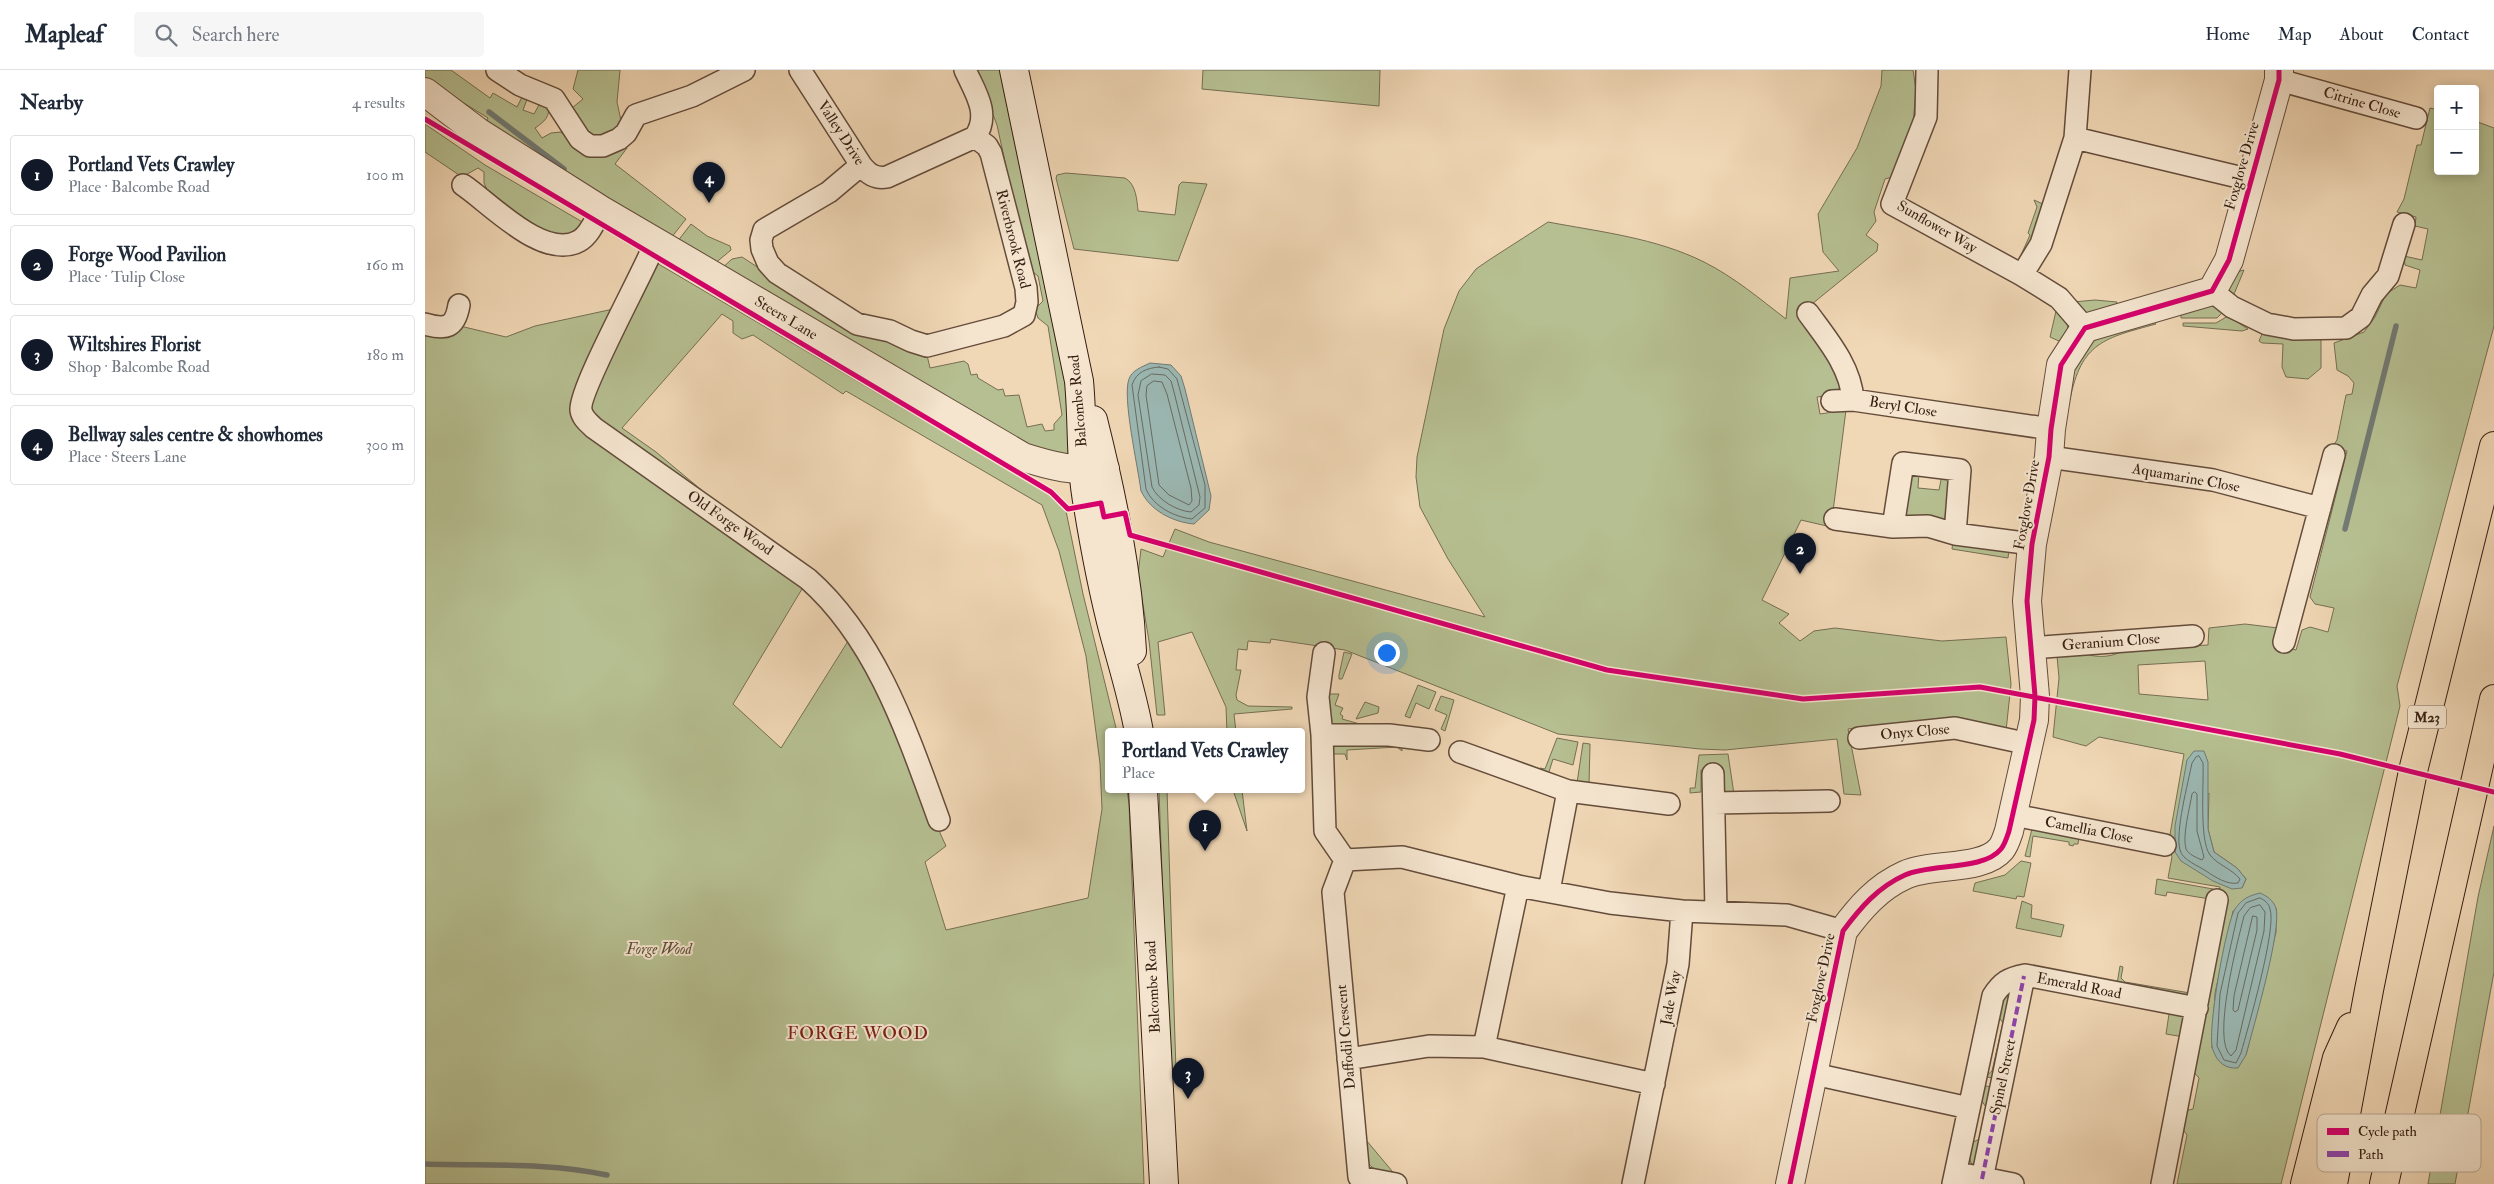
<!DOCTYPE html>
<html lang="en">
<head>
<meta charset="utf-8">
<style>
	:root { --surface:#fff; --page:#f6f6f7; --text:#1f2937; --muted:#747a83; --line:#e0e1e3; --accent:#111827 }
	body { margin:0; font-family:"IM FELL Double Pica",serif; background:var(--page); color:var(--text) }
	.controls { position:absolute; right:15px; top:15px; display:grid; overflow:hidden; border-radius:5px; box-shadow:0 2px 12px #0003 }
	.controls button { width:45px; height:45px; display:grid; place-items:center; padding:0; border:0; border-bottom:1px solid var(--line); background:var(--surface); color:var(--text); font:25px sans-serif }
	.you { position:absolute; left:961px; top:582px; width:18px; height:18px; margin:-12px; border:4px solid #fff; border-radius:50%; background:#1a73e8; box-shadow:0 0 0 8px #1a73e833 }
	.badge { display:grid; place-items:center; width:32px; height:32px; border-radius:50%; background:var(--accent); color:#fff; font-size:16px; font-weight:700 }
	.pin { position:absolute; translate:-50% -41px; filter:drop-shadow(0 1px 2px #0008) }
	.pin::after { content:''; position:absolute; top:26px; width:18px; height:15px; background:inherit; clip-path:polygon(0 0,100% 0,50% 100%) }
	.popup { position:absolute; left:680px; top:658px; width:200px; height:65px; box-sizing:border-box; display:grid; place-content:center; border-radius:5px; background:var(--surface); filter:drop-shadow(0 1px 4px #0005); font-size:16px; white-space:nowrap; color:var(--muted) }
	.popup b { font-size:19px; color:var(--text) }
	.popup::after { content:''; position:absolute; left:50%; top:100%; margin-left:-10px; border:10px solid transparent; border-top-color:var(--surface) }
	.list { margin:0; padding:0; list-style:none }
	h2 { display:flex; justify-content:space-between; align-items:center; height:65px; margin:0; padding:0 20px; font-size:21px }
	h2 small { font-size:16px; font-weight:400; color:var(--muted) }
	.list li { display:grid; grid-template-columns:32px 1fr auto; gap:15px; align-items:center; box-sizing:border-box; height:80px; margin:0 10px 10px; padding:0 10px; border:1px solid var(--line); border-radius:5px }
	.list b { display:block; font-size:19px; white-space:nowrap }
	.list p { margin:0; font-size:16px; white-space:nowrap; color:var(--muted) }
	.list em { font-size:16px; font-style:normal; color:var(--muted) }
	.icon { flex:none; width:28px; height:28px; fill:none; stroke:currentColor; stroke-width:2; stroke-linecap:round; stroke-linejoin:round }
	.map { position:relative; flex:none; width:2069px; height:1114px; overflow:hidden }
	header { display:flex; align-items:center; gap:30px; box-sizing:border-box; height:70px; padding:0 25px; background:var(--surface); border-bottom:1px solid var(--line) }
	header strong { font-size:24px }
	nav { display:flex; gap:28px; margin-inline-start:auto; font-size:18px }
	.search { width:350px; height:45px; background:var(--page); display:flex; align-items:center; gap:12px; box-sizing:border-box; padding:0 18px; border-radius:5px; color:var(--muted); font-size:19px }
	main { display:flex }
	aside { flex:1; background:var(--surface) }
	.map>svg:first-child { display:block }
</style>
</head>
<body>
<header>
<strong>Mapleaf</strong>
<div class="search"><svg class="icon" aria-label="search" viewBox="0 0 24 24"><circle cx="10" cy="10" r="6"/><path d="M15 15l6 6"/></svg>Search here</div>
<nav><a>Home</a><a>Map</a><a>About</a><a>Contact</a></nav>
</header>
<main>
<aside>
<h2>Nearby<small>4 results</small></h2>
<ul class="list">
<li><span class="badge">1</span><div><b>Portland Vets Crawley</b><p>Place · Balcombe Road</p></div><em>100 m</em></li>
<li><span class="badge">2</span><div><b>Forge Wood Pavilion</b><p>Place · Tulip Close</p></div><em>160 m</em></li>
<li><span class="badge">3</span><div><b>Wiltshires Florist</b><p>Shop · Balcombe Road</p></div><em>180 m</em></li>
<li><span class="badge">4</span><div><b>Bellway sales centre &amp; showhomes</b><p>Place · Steers Lane</p></div><em>300 m</em></li>
</ul>
</aside>
<div class="map">
<svg width="2069" height="1114" viewBox="0 0 2069 1114">
	<rect width="100%" height="100%" fill="#f0d7b5"/>
	<filter id="stains"><feTurbulence type="fractalNoise" baseFrequency=".004" numOctaves="4"/><feColorMatrix values="0 0 0 0 .2 0 0 0 0 .09 0 0 0 0 .02 0 0 0 .5 -.17"/></filter>
	<radialGradient id="worn" r=".72"><stop offset=".6" stop-color="#630" stop-opacity="0"/><stop offset="1" stop-color="#630" stop-opacity=".3"/></radialGradient>
	<path fill="#b6bf91" stroke="#766e52" fill-rule="evenodd" d="M 0,0 L 26,0 L 65,28 L 68,23 L 92,37 L 97,27 L 103,27 L 98,40 L 109,44 L 115,33 L 123,35 C 126,46 119,52 110,58 L 117,68 L 126,63 L 136,62 L 157,84 L 202,78 L 190,94 L 261,149 L 246,168 L 59,55 L 63,48 L 0,9 Z
		M 153,0 L 195,0 L 192,32 L 197,55 L 182,69 L 163,64 L 147,38 L 158,29 L 148,19 Z
		M 551,0 L 578,0 L 622,193 L 647,346 L 646,387 L 633,391 L 296,199 L 307,189 L 317,187 L 400,241 L 501,281 L 505,298 L 539,291 L 543,294 L 546,305 L 552,304 L 553,308 L 573,320 L 578,319 L 580,326 L 594,325 L 602,357 L 617,354 L 620,361 L 629,360 L 629,354 L 637,345 L 623,256 L 613,248 L 610,239 L 618,231 L 613,206 L 603,198 L 572,55 Z
		M 778,0 L 955,0 L 954,36 L 777,19 Z
		M 1457,0 L 1488,0 L 1491,20 L 1488,54 L 1467,107 L 1460,109 L 1449,142 L 1451,151 L 1441,165 L 1453,174 L 1452,181 L 1376,243 L 1399,276 L 1416,317 L 1406,325 L 1392,327 L 1395,344 L 1421,340 L 1406,457 L 1376,450 L 1337,530 L 1364,544 L 1354,553 L 1375,571 L 1389,561 L 1410,558 L 1517,571 L 1581,567 L 1586,614 L 1581,661 L 1535,648 L 1514,653 L 1448,656 L 1423,659 L 1436,725 L 1419,724 L 1412,669 L 1300,680 L 1275,679 L 1133,664 L 920,580 L 846,569 L 845,573 L 823,571 L 822,580 L 813,579 L 811,600 L 816,600 L 811,625 L 812,630 L 823,636 L 867,637 L 867,639 L 809,644 L 811,662 L 802,662 L 801,637 L 767,562 L 733,572 L 740,645 L 732,645 L 724,571 L 713,505 L 716,479 L 738,487 L 750,459 L 784,472 L 1060,547 L 1023,489 L 995,437 L 991,407 L 992,387 L 1019,259 L 1034,221 L 1051,199 L 1064,190 L 1123,152 C 1176,162 1231,168 1279,192 C 1309,207 1335,229 1361,249 L 1365,208 L 1414,201 L 1398,182 L 1393,144 L 1432,78 L 1456,16 Z
		M 2005,38 L 2013,40 L 2013,101 L 2050,101 L 2050,51 L 2069,58 L 2069,256 L 1972,616 L 1975,636 L 1856,1114 L 1752,1114 L 1762,1065 L 1756,1057 L 1759,1041 L 1768,1039 L 1774,1008 L 1767,1000 L 1795,817 L 1743,808 L 1747,787 L 1743,776 L 1759,684 L 1674,667 L 1661,676 L 1628,667 L 1634,608 L 1632,586 L 1653,581 C 1667,588 1687,589 1700,579 L 1783,575 L 1784,558 L 1820,554 L 1853,558 L 1849,574 L 1871,580 L 1877,560 L 1885,557 L 1903,562 L 1909,538 L 1890,534 L 1885,527 L 1922,381 L 1902,376 L 1908,376 L 1912,370 L 1921,325 L 1927,324 L 1929,313 L 1923,306 L 1912,300 L 1909,273 L 1939,262 L 1950,247 L 1961,224 L 1975,215 L 1991,218 L 1995,200 L 1980,195 L 1979,186 L 1997,190 L 2003,159 L 1990,156 L 1991,147 L 1972,142 L 1979,129 L 1992,75 L 1996,75 ZM 1780,591 L 1783,630 L 1714,624 L 1713,595 ZM 1784,723 L 1783,759 L 1789,782 L 1812,798 L 1821,809 L 1817,818 L 1750,756 ZM 1851,838 L 1851,862 L 1821,985 L 1787,978 L 1790,923 L 1808,841 Z
		M 0,54 L 60,95 L 159,153 L 149,164 L 132,166 L 115,161 L 63,122 L 59,113 L 59,102 L 53,98 L 37,107 L 0,82 Z
		M 641,103 L 700,108 C 711,114 712,130 713,141 L 750,145 L 754,115 L 757,112 L 782,114 L 753,191 L 649,179 L 631,108 L 632,105 Z
		M 1609,130 L 1618,134 C 1614,150 1609,178 1595,187 L 1605,165 L 1603,163 L 1612,137 Z
		M 266,154 L 282,166 L 305,176 L 306,180 L 288,195 L 252,172 Z
		M 230,192 L 624,424 L 641,441 L 658,524 L 692,662 L 684,662 L 684,720 L 702,720 L 704,734 L 719,1114 L 0,1114 L 0,260 L 35,256 L 81,267 L 110,256 L 193,238 ZM 297,244 L 308,251 L 308,263 L 317,269 L 328,265 L 418,324 L 421,321 L 617,435 L 634,481 L 661,586 L 675,693 L 677,739 L 663,828 L 521,860 L 500,792 L 521,776 L 515,763 L 515,756 L 430,560 L 356,678 L 308,634 L 383,509 L 231,382 L 197,358 Z
		M 1819,200 L 1807,229 L 1802,221 L 1811,202 Z
		M 1670,230 L 1692,232 L 1690,242 L 1663,247 L 1648,232 Z
		M 1786,234 L 1798,242 L 1792,248 L 1756,248 L 1756,242 Z
		M 1631,241 C 1642,247 1644,254 1642,266 L 1636,272 L 1625,267 Z
		M 1803,246 L 1823,259 L 1817,261 L 1758,256 L 1758,253 L 1791,253 Z
		M 1727,249 L 1731,254 C 1680,268 1656,272 1645,330 L 1638,326 L 1641,311 L 1667,272 L 1681,264 Z
		M 1837,264 L 1896,268 L 1896,298 L 1883,309 L 1861,307 L 1857,297 L 1858,274 L 1837,273 L 1834,271 Z
		M 1494,402 L 1493,418 L 1514,420 L 1517,405 L 1523,407 L 1525,412 L 1520,448 L 1517,451 L 1479,445 L 1483,405 Z
		M 1528,471 L 1584,479 L 1583,488 L 1527,479 Z
		M 919,582 L 927,584 L 917,609 L 914,609 L 914,605 Z
		M 993,615 L 1011,622 L 1004,639 L 991,633 L 985,648 L 980,646 Z
		M 901,624 L 914,624 L 910,635 L 918,638 L 915,644 L 918,646 L 917,649 L 935,654 L 935,657 L 905,657 Z
		M 1016,626 L 1029,630 L 1020,661 L 1016,659 L 1022,645 L 1010,640 Z
		M 940,632 L 954,637 L 953,643 L 931,649 Z
		M 1132,668 L 1153,672 L 1148,695 L 1128,689 L 1123,705 L 1113,703 L 1115,698 L 1120,699 Z
		M 966,670 L 977,676 L 977,681 L 972,677 L 922,680 L 922,690 L 920,684 L 907,684 L 908,678 L 911,676 Z
		M 1158,673 L 1165,674 L 1164,715 L 1152,713 Z
		M 1303,684 L 1309,724 L 1297,725 L 1286,701 L 1276,700 L 1276,722 L 1265,723 L 1265,718 L 1270,718 L 1274,685 Z
		M 734,720 L 742,720 L 751,1001 L 746,1001 L 744,997 Z
		M 808,720 L 817,720 L 822,761 Z
		M 2069,756 L 2069,902 L 2030,1114 L 2003,1114 L 2053,827 Z
		M 1607,759 L 1654,766 L 1653,774 L 1649,774 L 1648,776 L 1644,775 L 1644,772 L 1608,766 L 1605,787 L 1600,786 Z
		M 1596,791 L 1606,793 L 1599,827 L 1592,826 L 1591,829 L 1548,821 L 1550,813 L 1580,805 Z
		M 1732,809 L 1788,819 L 1785,829 L 1742,822 L 1741,826 L 1730,824 Z
		M 1597,831 L 1607,835 L 1606,848 L 1639,855 L 1636,867 L 1591,858 Z
		M 1695,896 L 1698,897 L 1696,908 L 1700,912 L 1765,923 L 1762,927 L 1692,914 Z
		M 1590,913 L 1571,1008 L 1560,1007 L 1567,1001 L 1578,953 L 1572,945 L 1577,927 Z
		M 1687,932 L 1758,946 L 1761,950 L 1759,967 L 1741,964 L 1744,944 Z
		M 1560,1016 L 1569,1017 L 1553,1098 L 1546,1093 L 1544,1086 L 1547,1073 L 1554,1069 L 1561,1037 L 1556,1030 Z
		M 936,1064 L 972,1107 C 938,1097 943,1096 936,1064 Z"/>
	<path fill="#9bb8b3" stroke="#727a73" d="M 725,293 L 746,295 L 756,306 L 760,319 L 786,426 L 784,440 L 769,454 C 747,452 725,440 716,421 C 713,397 697,327 704,309 C 707,300 717,297 725,293 Z
		M 1769,681 L 1779,681 L 1783,692 L 1783,759 L 1789,782 L 1812,798 L 1821,809 L 1817,818 L 1807,819 L 1788,811 L 1756,791 L 1750,782 L 1750,756 L 1762,690 Z
		M 1835,823 C 1842,826 1848,830 1851,838 C 1857,860 1828,958 1821,985 L 1813,998 C 1800,999 1792,992 1788,980 C 1781,965 1801,853 1810,839 C 1817,829 1823,826 1835,823 Z"/>
	<g fill="none" stroke-linecap="round" stroke-linejoin="round">
		<path stroke="#686b62" stroke-width="1" d="M 734,297 L 743,299 L 752,309 L 780,415 L 780,438 L 767,449 C 749,447 728,436 721,419 L 707,315 C 711,302 722,298 734,297 Z
			M 727,304 L 740,305 L 746,311 L 749,322 L 775,427 L 774,435 L 766,442 C 752,441 733,430 727,417 L 713,325 L 716,311 Z
			M 729,311 L 737,312 L 742,324 L 766,418 L 767,431 L 764,435 L 744,425 L 734,415 L 721,325 L 722,316 Z
			M 1774,686 L 1778,693 C 1779,714 1774,770 1785,785 C 1793,795 1807,799 1815,809 L 1813,813 C 1802,815 1790,807 1781,801 C 1774,796 1757,790 1755,780 C 1750,762 1763,713 1767,693 L 1771,687 Z
			M 1770,722 L 1772,724 L 1772,761 L 1779,787 L 1777,790 C 1772,788 1763,784 1761,779 C 1757,766 1765,737 1767,724 Z
			M 1835,828 C 1840,830 1844,834 1845,839 C 1852,858 1823,958 1816,983 L 1811,993 L 1799,990 L 1792,976 L 1795,924 L 1813,843 L 1821,833 Z
			M 1835,835 L 1840,842 L 1839,861 L 1811,980 L 1806,986 C 1786,971 1813,870 1819,846 L 1825,838 Z
			M 1828,846 L 1832,847 L 1832,860 L 1813,940 L 1810,942 L 1808,940 L 1809,926 Z"/>
		<path stroke="#727a73" stroke-width="5.5" d="M 64,42 L 139,99
			M 1920,459 L 1971,256
			M 0,1094 C 61,1096 122,1092 182,1105"/>
		<defs>
			<path id="minor" d="M 72,0 L 95,15 L 129,29 L 155,69 L 165,76 L 178,76 L 194,69 L 201,63 L 211,45 L 267,26 L 319,0
				M 375,0 L 436,95 C 443,104 450,109 462,107 L 550,67
				M 540,0 C 550,22 566,44 550,67
				M 1502,1 L 1501,47 L 1467,134 L 1597,205 L 1634,228 L 1660,258
				M 1854,10 L 1991,48
				M 1650,68 L 1826,110
				M 436,95 L 404,122 L 339,160 L 336,170 L 337,179 L 343,193 L 352,203 L 432,254 L 465,261 L 486,271 L 502,276 L 579,256 L 599,245 L 602,232 L 601,218 L 566,83 L 562,76 L 550,67
				M 38,115 C 64,132 118,191 154,171 C 165,165 170,150 176,140
				M 231,171 C 220,200 153,321 156,340 C 157,348 164,353 169,358 L 383,509 C 452,570 483,665 514,750
				M 1597,205 L 1616,174 L 1650,68 L 1655,0
				M 1787,221 L 1807,237 L 1842,254 L 1869,259 L 1921,258 L 1936,247 L 1947,225 L 1963,206 L 1979,154
				M 1383,243 C 1402,269 1426,297 1428,330 L 1626,359
				M 0,254 C 21,260 30,258 34,235
				M 1407,331 L 1428,330
				M 1624,387 L 1788,410 L 1895,438
				M 1410,449 L 1468,457 L 1503,456 L 1530,464 L 1607,474
				M 1468,457 L 1478,393 L 1535,400 L 1530,464
				M 1859,572 L 1909,385
				M 1605,578 L 1768,566
				M 897,665 L 893,627 L 899,583
				M 1434,668 L 1530,658 L 1604,674
				M 1035,682 L 1143,721 L 1244,734
				M 1288,704 L 1291,841
				M 1289,733 L 1404,731
				M 1589,745 L 1740,775
				M 920,790 L 900,761 L 897,665 L 964,665 L 1004,670
				M 1124,821 L 1143,721
				M 1059,977 L 1093,816
				M 923,989 L 1004,976 L 1059,977 L 1229,1014
				M 1389,1004 L 1544,1038
				M 1543,1105 L 1588,1114
				M 1557,1109 L 1599,906
				M 971,1114 L 934,1107 L 908,822 L 920,790 L 977,787 L 1093,816 L 1185,833 L 1257,841 L 1362,845 L 1418,861
				M 1208,1114 L 1253,894 L 1257,841
				M 1528,1114 L 1568,926 C 1577,912 1584,908 1600,905 L 1772,938
				M 1737,1114 L 1792,830"/>
			<path id="tertiary" d="M 0,22 L 53,62 L 176,140 L 598,387 C 626,396 650,402 680,399
				M 1365,1114 L 1418,861 C 1435,838 1453,817 1480,805 C 1506,793 1558,801 1576,779 C 1580,774 1582,767 1584,761 L 1609,650 L 1610,626 L 1602,531 L 1607,474 L 1624,387 L 1626,359 L 1636,295 L 1660,258 L 1787,221 L 1804,190 L 1854,10 L 1854,0"/>
			<path id="secondary" d="M 589,0 L 654,311 C 658,353 655,395 663,436 C 670,479 678,521 689,563 C 698,596 708,628 714,662
				M 668,350 C 687,426 703,503 707,581
				M 718,720 L 739,1114"/>
			<path id="motorway" d="M 1880,1114 L 1912,988 L 1926,957
				M 1908,1114 L 1944,920 L 1988,701 L 2069,376
				M 1959,1114 L 2069,629"/>
		</defs>
		<use href="#minor" stroke="#644c3b" stroke-width="24"/>
		<use href="#tertiary" stroke="#644c3b" stroke-width="30"/>
		<use href="#secondary" stroke="#351e12" stroke-width="30"/>
		<use href="#motorway" stroke="#351e12" stroke-width="30"/>
		<use href="#minor" stroke="#f5e5cf" stroke-width="21"/>
		<use href="#tertiary" stroke="#f5e5cf" stroke-width="28"/>
		<use href="#secondary" stroke="#f5e5cf" stroke-width="28"/>
		<use href="#motorway" stroke="#f0d7b5" stroke-width="28"/>
		<path stroke="#8e44ad" stroke-width="4" stroke-dasharray="8 4" stroke-linecap="butt" d="M 1557,1109 L 1599,906"/>
		<defs>
			<path id="cycleway" d="M 0,49 L 626,422 L 643,439 L 676,433 L 679,447 L 700,443 L 705,465 L 1182,600 L 1378,629 L 1555,617 L 1915,684 L 2069,722
				M 1365,1114 L 1418,861 C 1435,838 1453,817 1480,805 C 1506,793 1558,801 1576,779 C 1580,774 1582,767 1584,761 L 1609,650 L 1610,626 L 1602,531 L 1607,474 L 1624,387 L 1626,359 L 1636,295 L 1660,258 L 1787,221 L 1804,190 L 1854,10 L 1854,0"/>
		</defs>
		<use href="#cycleway" stroke="#f5e5cf" stroke-width="8"/>
		<use href="#cycleway" stroke="#d6006c" stroke-width="5"/>
	</g>
	<g text-anchor="middle" dominant-baseline="central" stroke-width="4" stroke-linejoin="round" paint-order="stroke">
		<rect fill="#f5e5cf" stroke="#6f5a4b" stroke-width="1" x="1983" y="635.5" width="38" height="23" rx="4"/>
		<g font-size="14" font-weight="bold" fill="#351e12">
			<text x="2002" y="647">M23</text>
		</g>
		<g font-size="15" fill="#351e12" stroke="#f5e5cf">
			<text transform="translate(1937 33) rotate(16)">Citrine Close</text>
			<text transform="translate(416 63) rotate(57)">Valley Drive</text>
			<text transform="translate(1817 96) rotate(-74)">Foxglove Drive</text>
			<text transform="translate(1512 157) rotate(30)">Sunflower Way</text>
			<text transform="translate(588 169) rotate(76)">Riverbrook Road</text>
			<text transform="translate(361 248) rotate(31)">Steers Lane</text>
			<text transform="translate(653 331) rotate(-95)">Balcombe Road</text>
			<text transform="translate(1478 337) rotate(9)">Beryl Close</text>
			<text transform="translate(1761 408) rotate(10)">Aquamarine Close</text>
			<text transform="translate(1602 435) rotate(-80)">Foxglove Drive</text>
			<text transform="translate(305 453) rotate(35)">Old Forge Wood</text>
			<text transform="translate(1686 572) rotate(-4)">Geranium Close</text>
			<text transform="translate(1490 662) rotate(-5)">Onyx Close</text>
			<text transform="translate(1664 760) rotate(11)">Camellia Close</text>
			<text transform="translate(1396 908) rotate(-78)">Foxglove Drive</text>
			<text transform="translate(1654 916) rotate(11)">Emerald Road</text>
			<text transform="translate(728 917) rotate(-93)">Balcombe Road</text>
			<text transform="translate(1246 928) rotate(-79)">Jade Way</text>
			<text transform="translate(921 967) rotate(-95)">Daffodil Crescent</text>
			<text transform="translate(1578 1007) rotate(-78)">Spinel Street</text>
		</g>
		<g font-size="15" font-style="italic" fill="#5c4e38" stroke="#f5e5cf">
			<text x="234" y="879">Forge Wood</text>
		</g>
		<g font-size="18" letter-spacing="1" fill="#7a1f14" stroke="#f5e5cf">
			<text x="433" y="963">FORGE WOOD</text>
		</g>
	</g>
	<rect x="1892" y="1044" width="164" height="58" rx="8" fill="#f5e5cf" stroke="#bba996" stroke-width="1"/>
	<rect x="1902" y="1058" width="22" height="7" fill="#d6006c"/>
	<rect x="1902" y="1081" width="22" height="6" fill="#8e44ad"/>
	<g font-size="14" fill="#351e12">
		<text x="1933" y="1066">Cycle path</text>
		<text x="1933" y="1089">Path</text>
	</g>
	<rect width="100%" height="100%" filter="url(#stains)"/>
	<rect width="100%" height="100%" fill="url(#worn)"/>
</svg>
<div class="controls">
<button>+</button>
<button>−</button>
</div>
<div class="you"></div>
<div class="pin badge" style="left:780px;top:781px">1</div>
<div class="popup"><b>Portland Vets Crawley</b>Place</div>
<div class="pin badge" style="left:1375px;top:504px">2</div>
<div class="pin badge" style="left:763px;top:1029px">3</div>
<div class="pin badge" style="left:284px;top:133px">4</div>
</div>
</main>
</body>
</html>
